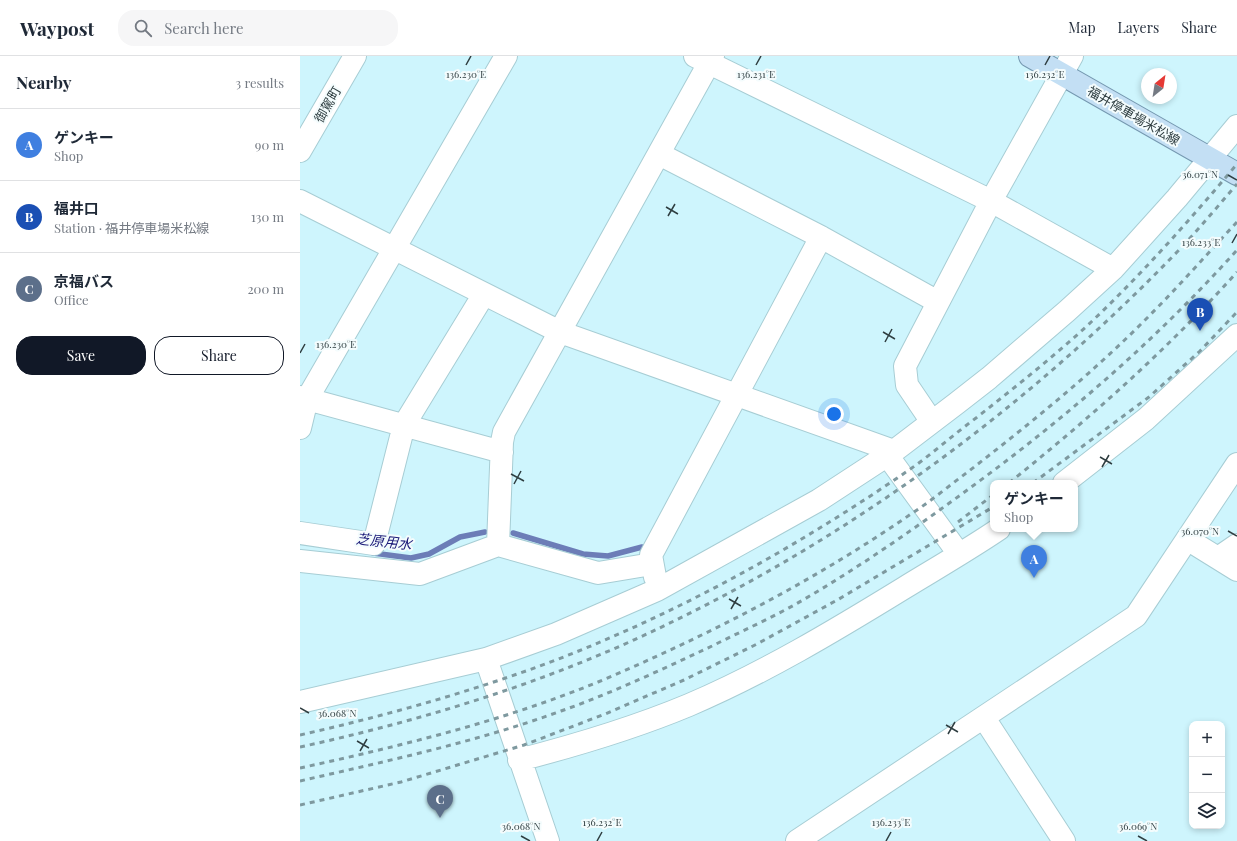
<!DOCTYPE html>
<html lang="en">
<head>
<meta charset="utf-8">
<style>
	:root { --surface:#fff; --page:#f6f6f7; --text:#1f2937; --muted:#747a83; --line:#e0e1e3; --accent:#111827 }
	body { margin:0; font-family:"Playfair Display","Noto Sans JP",serif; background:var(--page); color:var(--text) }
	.controls { position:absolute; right:12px; bottom:12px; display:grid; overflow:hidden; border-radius:8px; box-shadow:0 2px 6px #0003 }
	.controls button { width:36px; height:36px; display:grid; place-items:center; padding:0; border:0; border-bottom:1px solid var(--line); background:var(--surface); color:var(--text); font:20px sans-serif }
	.compass { position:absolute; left:841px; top:12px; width:36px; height:36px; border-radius:50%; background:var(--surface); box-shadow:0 2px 6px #0003; rotate:30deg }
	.you { position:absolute; left:534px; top:358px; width:14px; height:14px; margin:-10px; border:3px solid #fff; border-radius:50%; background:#1a73e8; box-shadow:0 0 0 6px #1a73e833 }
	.badge { display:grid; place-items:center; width:26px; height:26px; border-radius:50%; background:var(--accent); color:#fff; font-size:13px; font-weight:700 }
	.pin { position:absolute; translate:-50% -33px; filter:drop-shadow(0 1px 2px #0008) }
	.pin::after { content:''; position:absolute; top:21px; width:14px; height:12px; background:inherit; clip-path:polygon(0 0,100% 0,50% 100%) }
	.popup { position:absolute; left:690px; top:424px; width:88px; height:52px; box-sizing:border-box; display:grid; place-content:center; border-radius:8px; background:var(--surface); filter:drop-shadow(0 1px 3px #0005); font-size:13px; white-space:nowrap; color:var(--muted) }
	.popup b { font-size:15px; color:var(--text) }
	.popup::after { content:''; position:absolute; left:50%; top:100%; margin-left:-8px; border:8px solid transparent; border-top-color:var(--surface) }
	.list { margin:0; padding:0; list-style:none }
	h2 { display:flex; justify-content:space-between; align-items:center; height:52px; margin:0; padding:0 16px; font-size:17px }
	h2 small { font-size:13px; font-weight:400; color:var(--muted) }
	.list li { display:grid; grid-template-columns:26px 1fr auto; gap:12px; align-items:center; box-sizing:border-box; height:72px; padding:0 16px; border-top:1px solid var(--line) }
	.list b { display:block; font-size:15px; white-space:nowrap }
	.list p { margin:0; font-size:13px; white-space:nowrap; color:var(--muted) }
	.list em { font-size:13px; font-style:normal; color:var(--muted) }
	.actions { display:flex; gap:8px; padding:12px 16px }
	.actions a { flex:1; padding:9px 0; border:1px solid var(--accent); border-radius:16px; text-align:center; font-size:14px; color:var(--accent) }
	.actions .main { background:var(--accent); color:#fff }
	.icon { flex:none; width:22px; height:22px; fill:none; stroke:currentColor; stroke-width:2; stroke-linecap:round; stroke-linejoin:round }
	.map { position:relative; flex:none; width:937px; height:785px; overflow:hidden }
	header { display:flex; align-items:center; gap:24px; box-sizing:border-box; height:56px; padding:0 20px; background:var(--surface); border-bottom:1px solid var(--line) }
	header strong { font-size:19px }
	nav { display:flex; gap:22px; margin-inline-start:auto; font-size:14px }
	.search { width:280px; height:36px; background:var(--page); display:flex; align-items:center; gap:10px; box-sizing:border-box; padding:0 14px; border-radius:16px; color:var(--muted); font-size:15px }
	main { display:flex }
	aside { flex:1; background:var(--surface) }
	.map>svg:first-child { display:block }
</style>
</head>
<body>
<header>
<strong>Waypost</strong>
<div class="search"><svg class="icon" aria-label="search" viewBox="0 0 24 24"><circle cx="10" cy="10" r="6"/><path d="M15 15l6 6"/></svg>Search here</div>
<nav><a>Map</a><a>Layers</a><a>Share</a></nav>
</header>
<main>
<aside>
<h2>Nearby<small>3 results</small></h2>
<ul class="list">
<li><span class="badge" style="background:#3f7fe0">A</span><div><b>ゲンキー</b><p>Shop</p></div><em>90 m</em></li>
<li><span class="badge" style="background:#1a4fb4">B</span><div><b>福井口</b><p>Station · 福井停車場米松線</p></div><em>130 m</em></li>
<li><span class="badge" style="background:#5c6f8a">C</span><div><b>京福バス</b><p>Office</p></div><em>200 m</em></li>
</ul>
<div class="actions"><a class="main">Save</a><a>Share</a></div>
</aside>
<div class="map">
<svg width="937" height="785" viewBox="0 0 937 785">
	<rect width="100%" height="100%" fill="#cef5fd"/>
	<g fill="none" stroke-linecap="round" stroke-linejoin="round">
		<path stroke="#6c7db7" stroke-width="5.5" d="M 213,477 L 283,498 L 308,500 L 342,491
			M 73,497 L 111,502 L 129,498 L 160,481 L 185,476"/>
		<defs>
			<path id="minor" d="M 395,0 L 691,145 L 813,213
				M 0,95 L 55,0
				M 359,98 L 521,181 L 638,246
				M 0,145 L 260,276 L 594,395
				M 0,341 L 202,396
				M 632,366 L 607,329 L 605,310 L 691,145 L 772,0
				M 0,372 L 7,343 L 206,0
				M 587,399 L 659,498
				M 764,427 L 846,363 L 937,279
				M 0,477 L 74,488 L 104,369 L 184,238
				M 887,483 L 937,514
				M 918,502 L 937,489
				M 0,505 L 120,518 L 198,489
				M 352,508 L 298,517 L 198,489 L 202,386 L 204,376 L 413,0
				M 355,521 L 351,499 L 521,181
				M 186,603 L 248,785
				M 0,646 L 186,603 L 256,578 L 357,534 L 519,444 L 594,395 L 657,347 L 689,322 L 767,255 L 813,213 L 877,142 L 937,70
				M 684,662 L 764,785
				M 219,704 C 277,689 334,672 389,649 C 464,617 534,575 604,532 C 635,513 668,494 699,473
				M 497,785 L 836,560 L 937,408"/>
			<path id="major" d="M 730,0 L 937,118"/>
		</defs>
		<use href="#minor" stroke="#a7cdd4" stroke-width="24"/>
		<use href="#major" stroke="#7598b0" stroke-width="24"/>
		<use href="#minor" stroke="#fff" stroke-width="22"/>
		<use href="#major" stroke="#c3dff4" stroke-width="22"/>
		<path stroke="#7e999f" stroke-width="3" stroke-dasharray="5 5" stroke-linecap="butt" d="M 709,427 C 791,361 867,294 937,216
			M 733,427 L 849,341 L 900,295 L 937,256
			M 658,466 L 693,439
			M 0,679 C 84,660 167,637 248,607 C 375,559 497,491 609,414 C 632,398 653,379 676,362 C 714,332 752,302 788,269 C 841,219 890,164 937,108
			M 0,691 C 129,663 257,623 376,564 C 564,472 732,346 878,195 C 899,173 918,150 937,128
			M 0,712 C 101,690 203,665 298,626 C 407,580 514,525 611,458 C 631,445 650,429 669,415 C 732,366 794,316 850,259 C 880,229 908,197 937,166
			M 0,725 C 87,705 176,686 261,655 C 312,637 363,613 412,590 C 440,576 469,563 496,548 C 557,513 614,473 670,432 C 767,361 857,283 937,194
			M 0,749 L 101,726 L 224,689 L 305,658 L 384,624 L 457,588 L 539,543 L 693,451"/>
	</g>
	<path fill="none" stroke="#2f3e41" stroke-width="1.5" d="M 166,9 L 171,0M 456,9 L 461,0M 745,9 L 750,0M 928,119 L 937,124M 366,151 L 378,158M 368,160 L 375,148M 932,187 L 937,178M 583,276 L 595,283M 585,286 L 592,273M 0,297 L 5,288M 800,401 L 812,408M 802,411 L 809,399M 211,418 L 224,425M 214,428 L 221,415M 928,475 L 937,480M 429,543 L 441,550M 431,553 L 438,541M 0,652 L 9,657M 646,669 L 658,676M 648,678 L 655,666M 57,685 L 69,692M 60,695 L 67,683M 221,780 L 230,785M 838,780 L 847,785M 297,785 L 302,776M 586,785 L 591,776"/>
	<g text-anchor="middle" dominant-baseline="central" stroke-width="4" stroke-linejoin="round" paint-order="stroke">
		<g font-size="13" fill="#2f3e41" stroke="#f4fcfd">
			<text transform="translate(27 48) rotate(-60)">御駕町</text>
			<text transform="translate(834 59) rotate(30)">福井停車場米松線</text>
		</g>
		<g font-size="14" font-style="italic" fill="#1c1b79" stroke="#f4fcfd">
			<text transform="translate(84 485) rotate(6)">芝原用水</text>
		</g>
	</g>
	<g font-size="10" text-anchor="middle" fill="#2f3e41" stroke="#f4fcfd" stroke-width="4" stroke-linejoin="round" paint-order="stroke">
		<text x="456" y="22">136.231°E</text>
		<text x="745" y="22">136.232°E</text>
		<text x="166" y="22">136.230°E</text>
		<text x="900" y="122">36.071°N</text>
		<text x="901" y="190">136.233°E</text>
		<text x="36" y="292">136.230°E</text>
		<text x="900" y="479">36.070°N</text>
		<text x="37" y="661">36.068°N</text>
		<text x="302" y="770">136.232°E</text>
		<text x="591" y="770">136.233°E</text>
		<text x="221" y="774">36.068°N</text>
		<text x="838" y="774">36.069°N</text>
	</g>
</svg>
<div class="controls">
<button>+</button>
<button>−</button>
<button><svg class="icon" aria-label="layers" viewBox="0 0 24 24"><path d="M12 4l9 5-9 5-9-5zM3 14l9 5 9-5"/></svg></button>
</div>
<svg class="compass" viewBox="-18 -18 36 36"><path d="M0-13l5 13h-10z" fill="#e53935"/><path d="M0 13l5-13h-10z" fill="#747a83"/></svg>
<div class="you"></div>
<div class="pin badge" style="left:734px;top:522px;background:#3f7fe0">A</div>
<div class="popup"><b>ゲンキー</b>Shop</div>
<div class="pin badge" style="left:900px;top:275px;background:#1a4fb4">B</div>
<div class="pin badge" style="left:140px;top:762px;background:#5c6f8a">C</div>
</div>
</main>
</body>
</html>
